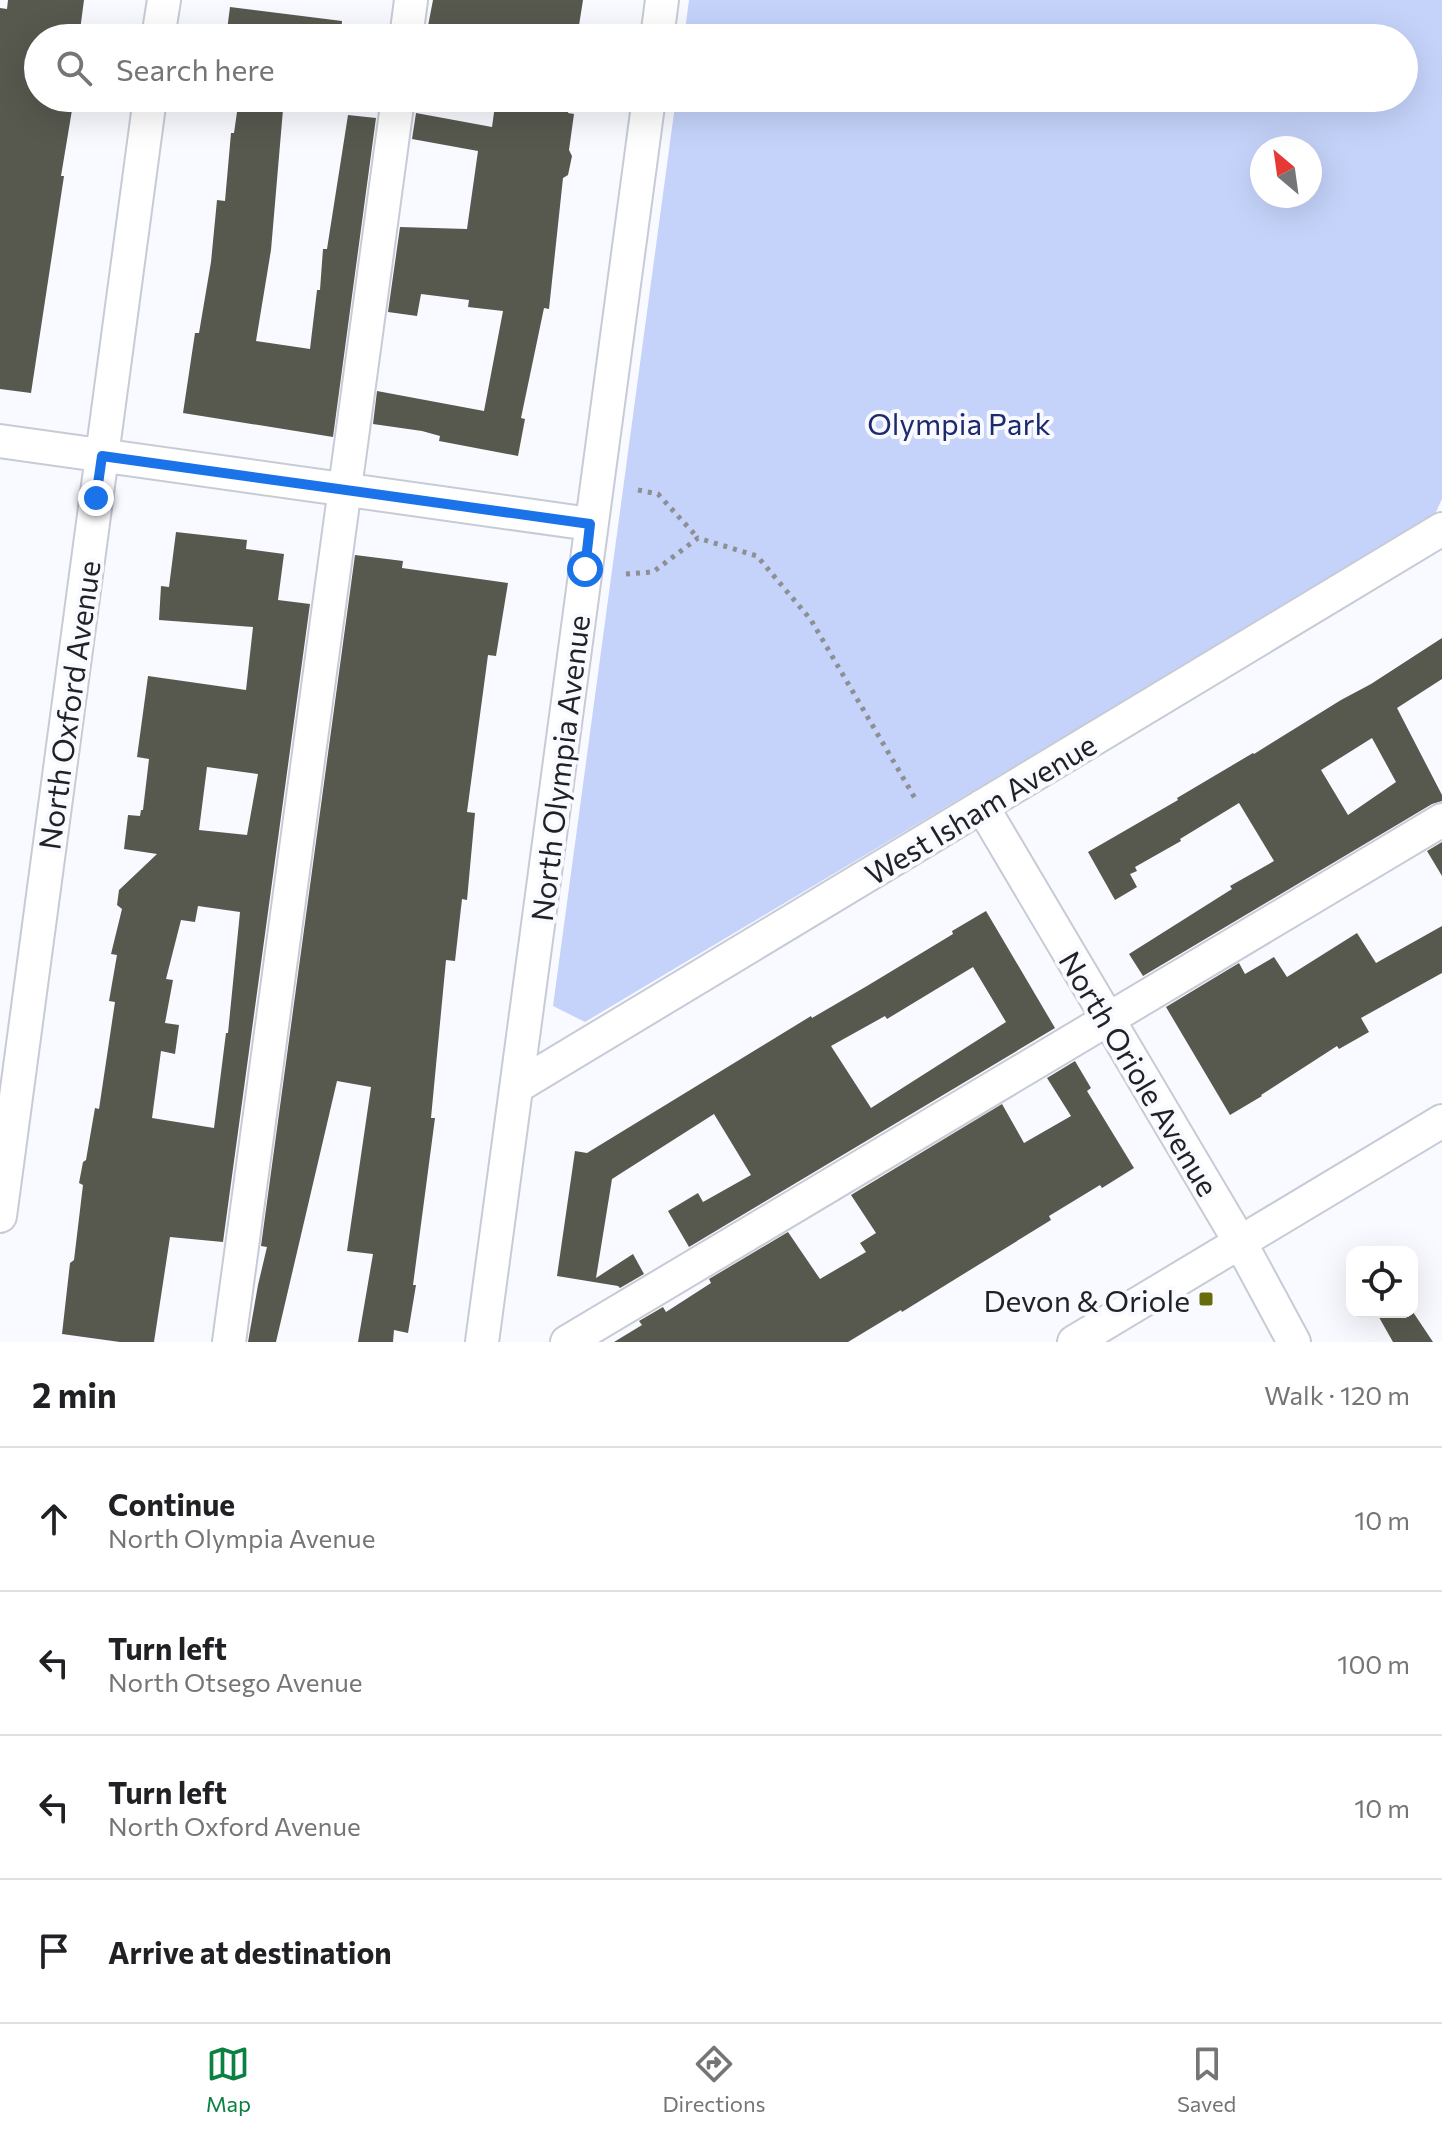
<!DOCTYPE html>
<html lang="en">
<head>
<meta charset="utf-8">
<style>
	:root { --surface:#fff; --page:#f2f2f2; --text:#202124; --muted:#757577; --line:#e0e0e0; --accent:#0b8043 }
	body { margin:0; font-family:Commissioner,sans-serif; background:var(--page); color:var(--text) }
	.controls { position:absolute; right:24px; bottom:24px; display:grid; overflow:hidden; border-radius:16px; box-shadow:0 8px 32px #0002 }
	.controls button { width:72px; height:72px; display:grid; place-items:center; padding:0; border:0; border-bottom:2px solid var(--line); background:var(--surface); color:var(--text); font:40px sans-serif }
	.compass { position:absolute; left:1250px; top:136px; width:72px; height:72px; border-radius:50%; background:var(--surface); box-shadow:0 8px 32px #0002; rotate:331deg }
	.stop { position:absolute; width:24px; height:24px; margin:-18px; border:6px solid #1a73e8; border-radius:50%; background:#fff }
	.stop.end { background:#1a73e8; border-color:#fff; box-shadow:0 2px 8px #0008 }
	.list { margin:0; padding:0; list-style:none }
	h2 { display:flex; justify-content:space-between; align-items:center; height:104px; margin:0; padding:0 32px; font-size:34px }
	h2 small { font-size:26px; font-weight:400; color:var(--muted) }
	.list li { display:grid; grid-template-columns:52px 1fr auto; gap:24px; align-items:center; box-sizing:border-box; height:144px; padding:0 32px; border-top:2px solid var(--line) }
	.list b { display:block; font-size:30px; white-space:nowrap }
	.list p { margin:0; font-size:26px; white-space:nowrap; color:var(--muted) }
	.list em { font-size:26px; font-style:normal; color:var(--muted) }
	.icon { flex:none; width:44px; height:44px; fill:none; stroke:currentColor; stroke-width:2; stroke-linecap:round; stroke-linejoin:round }
	.map { position:relative; flex:none; width:1442px; height:1342px; overflow:hidden }
	.search { position:absolute; background:var(--surface); box-shadow:0 8px 32px #0002; left:24px; right:24px; top:24px; height:88px; display:flex; align-items:center; gap:20px; box-sizing:border-box; padding:0 28px; border-radius:44px; color:var(--muted); font-size:30px }
	.sheet { height:680px; background:var(--surface) }
	nav { display:flex; justify-content:space-around; align-items:center; box-sizing:border-box; height:112px; border-top:2px solid var(--line); background:var(--surface); font-size:22px; color:var(--muted) }
	nav a { display:grid; justify-items:center; gap:4px }
	nav .on { color:var(--accent) }
	.map>svg:first-child { display:block }
</style>
</head>
<body>
<div class="map">
<svg width="1442" height="1342" viewBox="0 0 1442 1342">
	<rect width="100%" height="100%" fill="#f9faff"/>
	<path fill="#c5d3fa" fill-rule="evenodd" d="M 689,0 L 1442,0 L 1442,499 L 1434,516 L 585,1022 L 553,1006 L 676,98 L 1404,98 L 1404,38 L 684,38 ZM 1262,148 L 1310,148 L 1310,196 L 1262,196 Z"/>
	<path fill="#57584e" fill-rule="evenodd" d="M 8,0 L 84,0 L 79,38 L 38,38 L 38,98 L 74,98 L 61,176 L 64,176 L 31,393 L 0,389 L 0,8 L 7,9 Z
		M 433,0 L 583,0 L 577,38 L 496,38 L 428,26 Z
		M 230,7 L 342,21 L 341,38 L 226,38 Z
		M 239,98 L 284,98 L 271,250 L 256,341 L 310,349 L 317,290 L 320,290 L 323,249 L 327,249 L 348,115 L 376,118 L 333,437 L 183,413 L 195,333 L 199,333 L 211,262 L 217,200 L 225,201 L 231,133 L 234,133 Z
		M 496,98 L 570,98 L 568,113 L 574,114 L 569,150 L 572,156 L 568,175 L 563,178 L 549,309 L 544,308 L 521,418 L 525,419 L 518,456 L 439,441 L 440,436 L 422,431 L 373,424 L 377,391 L 484,411 L 503,311 L 468,307 L 469,300 L 421,294 L 417,316 L 388,312 L 400,227 L 467,229 L 478,151 L 412,139 L 416,113 L 492,127 Z
		M 176,532 L 247,540 L 246,549 L 284,554 L 278,600 L 310,604 L 223,1242 L 170,1237 L 154,1342 L 120,1342 L 62,1334 L 70,1263 L 74,1260 L 83,1185 L 79,1183 L 83,1162 L 86,1160 L 95,1108 L 99,1109 L 115,1002 L 109,1001 L 117,955 L 111,954 L 122,909 L 117,905 L 119,890 L 157,854 L 124,849 L 128,815 L 140,816 L 141,810 L 143,810 L 149,759 L 137,757 L 148,676 L 246,690 L 253,627 L 159,620 L 161,586 L 169,587 ZM 207,767 L 258,774 L 247,835 L 199,830 ZM 198,906 L 240,912 L 228,1033 L 226,1033 L 214,1128 L 152,1118 L 161,1051 L 175,1054 L 179,1025 L 165,1023 L 173,980 L 166,979 L 181,920 L 195,922 Z
		M 355,555 L 403,561 L 402,568 L 508,583 L 496,656 L 488,655 L 467,812 L 475,813 L 467,900 L 462,899 L 455,961 L 446,960 L 431,1118 L 435,1118 L 413,1285 L 416,1285 L 408,1333 L 394,1330 L 393,1342 L 358,1342 L 373,1254 L 347,1251 L 371,1087 L 337,1081 L 276,1342 L 248,1342 L 258,1285 L 267,1247 L 261,1246 Z
		M 1442,638 L 1442,679 L 1397,708 L 1442,795 L 1442,801 L 1432,804 L 1143,976 L 1129,954 L 1232,889 L 1230,886 L 1274,861 L 1239,803 L 1180,839 L 1181,841 L 1135,867 L 1137,871 L 1130,874 L 1137,887 L 1115,900 L 1088,852 L 1178,800 L 1177,798 L 1253,753 L 1254,754 L 1341,700 L 1371,684 ZM 1372,738 L 1396,782 L 1348,815 L 1321,770 Z
		M 1442,842 L 1442,876 L 1427,851 Z
		M 986,911 L 1055,1028 L 689,1247 L 668,1211 L 698,1193 L 703,1202 L 751,1175 L 714,1114 L 612,1179 L 596,1278 L 633,1254 L 644,1274 L 620,1288 L 618,1286 L 557,1276 L 575,1151 L 587,1153 L 811,1016 L 812,1018 L 867,986 L 953,934 L 952,931 ZM 973,967 L 1006,1022 L 871,1108 L 831,1046 L 885,1016 L 887,1019 Z
		M 1442,926 L 1442,973 L 1361,1018 L 1369,1032 L 1339,1049 L 1337,1046 L 1261,1095 L 1262,1096 L 1230,1115 L 1166,1007 L 1239,963 L 1245,974 L 1274,957 L 1287,977 L 1357,933 L 1376,963 Z
		M 1075,1061 L 1091,1088 L 1087,1091 L 1134,1168 L 1102,1188 L 1100,1185 L 1049,1216 L 1051,1220 L 902,1312 L 901,1310 L 848,1342 L 614,1342 L 642,1325 L 639,1321 L 663,1307 L 666,1312 L 711,1283 L 709,1279 L 788,1232 L 820,1279 L 866,1252 L 860,1243 L 876,1233 L 851,1195 L 1002,1104 L 1024,1143 L 1071,1116 L 1047,1078 Z
		M 1376,1312 L 1413,1312 L 1433,1342 L 1393,1342 Z"/>
	<g fill="none" stroke-linecap="round" stroke-linejoin="round">
		<defs>
			<path id="minor" d="M 158,38 L 164,0
				M 406,38 L 411,0
				M 657,38 L 662,0
				M 0,441 L 590,524
				M 982,806 L 1240,1242 L 1294,1342
				M 518,1086 L 1442,529
				M 0,1216 L 150,98
				M 229,1342 L 398,98
				M 482,1342 L 649,98
				M 567,1342 L 1442,820
				M 1074,1342 L 1442,1121"/>
		</defs>
		<use href="#minor" stroke="#c7cbd6" stroke-width="36"/>
		<path stroke="#8d8f93" stroke-width="5" stroke-dasharray="4 6" stroke-linecap="butt" d="M 638,490 L 658,494 L 698,538
			M 626,574 L 653,572 L 698,538 L 757,556 L 811,620 L 916,800"/>
		<use href="#minor" stroke="#fff" stroke-width="32"/>
	</g>
	<g fill="none" stroke-linecap="round" stroke-linejoin="round">
		<path stroke="#1a73e8" stroke-width="10" d="M 96,498 L 102,456 L 590,524 L 585,569"/>
	</g>
	<rect fill="#676b0b" stroke="#f9faff" stroke-width="3" x="1198" y="1291" width="16" height="16" rx="4"/>
	<g text-anchor="middle" dominant-baseline="central" stroke-width="8" stroke-linejoin="round" paint-order="stroke">
		<g font-size="30" fill="#1c2a6e" stroke="#f9faff">
			<text x="959" y="422">Olympia Park</text>
		</g>
		<g font-size="30" fill="#1f2125" stroke="#f9faff">
			<text transform="translate(68 705) rotate(-82)">North Oxford Avenue</text>
			<text transform="translate(559 768) rotate(-83)">North Olympia Avenue</text>
			<text transform="translate(980 808) rotate(-31)">West Isham Avenue</text>
			<text transform="translate(1140 1073) rotate(59)">North Oriole Avenue</text>
		</g>
		<g font-size="30" fill="#1f2125" stroke="#f9faff" text-anchor="end">
			<text x="1190" y="1299">Devon &amp; Oriole</text>
		</g>
	</g>
</svg>
<div class="controls">
<button><svg class="icon" aria-label="locate" viewBox="0 0 24 24"><circle cx="12" cy="12" r="6"/><path d="M12 2v4M12 18v4M2 12h4M18 12h4"/></svg></button>
</div>
<svg class="compass" viewBox="-18 -18 36 36"><path d="M0-13l5 13h-10z" fill="#e53935"/><path d="M0 13l5-13h-10z" fill="#757577"/></svg>
<div class="stop" style="left:585px;top:569px"></div>
<div class="stop end" style="left:96px;top:498px"></div>
<div class="search"><svg class="icon" aria-label="search" viewBox="0 0 24 24"><circle cx="10" cy="10" r="6"/><path d="M15 15l6 6"/></svg>Search here</div>
</div>
<section class="sheet">
<h2>2 min<small>Walk · 120 m</small></h2>
<ul class="list">
<li><svg class="icon" aria-label="ahead" viewBox="0 0 24 24"><path d="M12 20V5M6 11l6-6 6 6"/></svg><div><b>Continue</b><p>North Olympia Avenue</p></div><em>10 m</em></li>
<li><svg class="icon" aria-label="left" viewBox="0 0 24 24"><path d="M17 20v-9H6M10 6l-5 5 5 5"/></svg><div><b>Turn left</b><p>North Otsego Avenue</p></div><em>100 m</em></li>
<li><svg class="icon" aria-label="left" viewBox="0 0 24 24"><path d="M17 20v-9H6M10 6l-5 5 5 5"/></svg><div><b>Turn left</b><p>North Oxford Avenue</p></div><em>10 m</em></li>
<li><svg class="icon" aria-label="arrive" viewBox="0 0 24 24"><path d="M6 21V4h12l-3 4 3 4H6"/></svg><div><b>Arrive at destination</b></div></li>
</ul>
</section>
<nav>
<a class="on"><svg class="icon" aria-label="map" viewBox="0 0 24 24"><path d="M3 6l6-2 6 2 6-2v14l-6 2-6-2-6 2zM9 4v14M15 6v14"/></svg>Map</a>
<a><svg class="icon" aria-label="directions" viewBox="0 0 24 24"><path d="M12 3l9 9-9 9-9-9zM9 14v-3h6M13 9l2 2-2 2"/></svg>Directions</a>
<a><svg class="icon" aria-label="saved" viewBox="0 0 24 24"><path d="M7 4h10v16l-5-4-5 4z"/></svg>Saved</a>
</nav>
</body>
</html>
